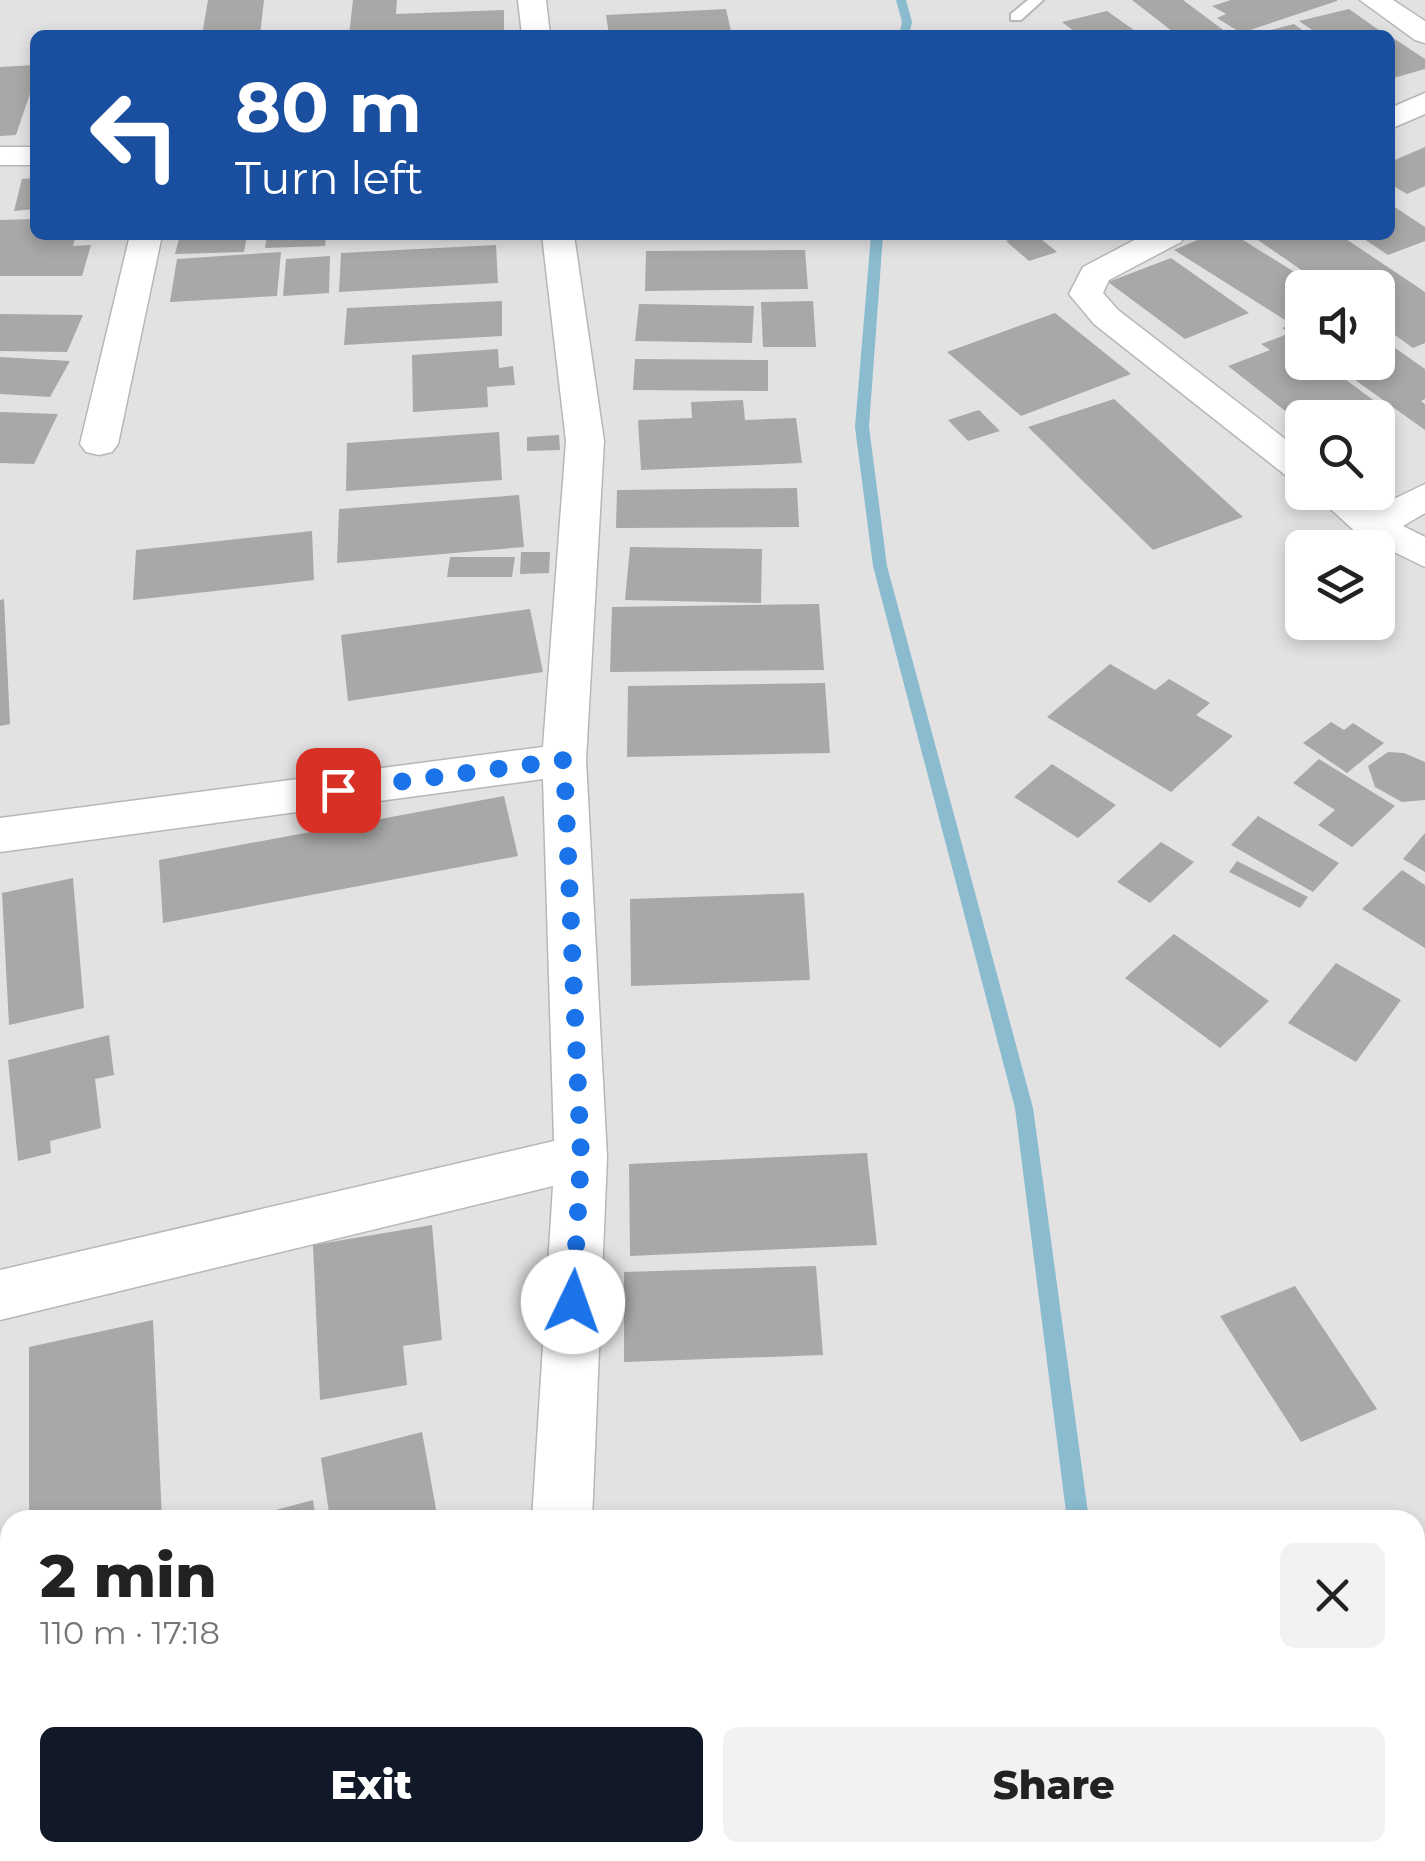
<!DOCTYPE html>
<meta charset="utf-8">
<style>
:root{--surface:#fff;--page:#f2f2f2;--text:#222;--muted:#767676;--accent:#111827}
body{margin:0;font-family:Montserrat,sans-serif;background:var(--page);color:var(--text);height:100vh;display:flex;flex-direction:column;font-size:38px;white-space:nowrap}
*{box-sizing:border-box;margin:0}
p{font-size:32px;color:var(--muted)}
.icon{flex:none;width:55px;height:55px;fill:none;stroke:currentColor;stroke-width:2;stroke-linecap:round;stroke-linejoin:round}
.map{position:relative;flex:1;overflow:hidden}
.side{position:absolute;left:0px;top:1510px;width:1425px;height:352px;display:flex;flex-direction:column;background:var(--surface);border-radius:30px 30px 0 0;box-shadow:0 5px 15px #0003}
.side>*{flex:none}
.banner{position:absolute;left:30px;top:30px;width:1365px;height:210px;border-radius:15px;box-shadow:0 5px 15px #0003;background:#1a4fa0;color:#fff;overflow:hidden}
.tools{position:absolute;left:1285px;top:270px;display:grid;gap:20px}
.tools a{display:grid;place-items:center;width:110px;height:110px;border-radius:15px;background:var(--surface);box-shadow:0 5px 15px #0003;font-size:50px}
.pin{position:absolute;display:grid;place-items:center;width:85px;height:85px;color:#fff;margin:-42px;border-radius:20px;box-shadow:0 5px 15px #0006}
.me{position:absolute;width:110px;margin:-55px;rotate:3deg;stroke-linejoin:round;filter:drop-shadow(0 0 8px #0008)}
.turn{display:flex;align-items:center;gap:35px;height:210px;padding:0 40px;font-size:45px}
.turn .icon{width:130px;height:130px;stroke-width:2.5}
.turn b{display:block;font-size:70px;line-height:85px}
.round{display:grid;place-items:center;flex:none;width:105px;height:105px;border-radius:15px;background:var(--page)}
.summary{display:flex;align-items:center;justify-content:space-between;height:170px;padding:0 40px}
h1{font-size:60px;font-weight:800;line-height:75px}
.cta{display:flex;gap:20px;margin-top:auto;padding:20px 40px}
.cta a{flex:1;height:115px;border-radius:15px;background:var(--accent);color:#fff;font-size:40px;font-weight:800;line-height:115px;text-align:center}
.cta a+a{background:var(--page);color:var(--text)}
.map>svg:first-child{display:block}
</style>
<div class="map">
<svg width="1425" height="1861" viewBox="0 0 1425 1861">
<rect width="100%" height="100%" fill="#e2e2e3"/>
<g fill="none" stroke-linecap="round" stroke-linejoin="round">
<!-- stream -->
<path fill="#8abbcf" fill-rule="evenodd" d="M896 0H906L912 22 909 35H899L902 22Z
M871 235H883L869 427 887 566 1033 1108 1089 1520H1067L1015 1108 873 566 855 427Z
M1111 1852H1135L1136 1861H1112Z"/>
</g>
<!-- building -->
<path fill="#a8a8a7" d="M208 0H264L260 35H202Z
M353 0H397L396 14 504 10V35H349Z
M1132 0H1183L1230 35H1177Z
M1231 0H1337V1L1241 33 1217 18 1226 14 1212 6Z
M726 9 732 35H609L606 15Z
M1349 9 1383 33 1319 35 1299 21Z
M1107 11 1141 35H1079L1062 22Z
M1294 24 1309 35H1256V34Z
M1390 36 1425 59V69L1390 79Z
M35 65V79L16 135 0 136V67Z
M1425 147V186L1407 194 1390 184V162Z
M35 178V209L14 211 22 179Z
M1390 204 1425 227V241L1388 255 1358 235H1390Z
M35 219V235H76L73 246 91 245 82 276H0V220Z
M180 235H247L244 252 175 254Z
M267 235H326L325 246 265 248Z
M1026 235H1036L1057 252 1029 261 1006 241Z
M1209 235H1235L1320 288H1302V312L1285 320 1174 250Z
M1251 235H1340L1425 292V343L1413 348 1378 323V288H1327Z
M496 245 498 283 339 292 341 253Z
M805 250 808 289 645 291 646 251Z
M281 252 277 296 170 302 177 259Z
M330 256 329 293 283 296 286 259Z
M1171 258 1249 313 1185 339 1108 282Z
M502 301V336L344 345 347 308Z
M813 301 816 347H763L761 302Z
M639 304 754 306 752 343 635 341Z
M1055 313 1131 374 1021 416 947 352Z
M0 314 83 315 67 352 0 351Z
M1302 320V343L1282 328Z
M1285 335 1302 348V362H1322L1392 414 1378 420 1302 418V424L1228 366 1270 350 1261 344Z
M1378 336 1425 369V399L1421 401 1425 404V430L1330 362H1378Z
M498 349 499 368 513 366 515 385 487 387 488 407 413 412 412 355Z
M0 357 70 361 50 397 0 394Z
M635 359 768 360V391L633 390Z
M1114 399 1243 517 1153 550 1028 427Z
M743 400 745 420 796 418 802 463 641 470 638 420 692 418 691 402Z
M979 410 1000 431 968 441 948 420Z
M0 412 58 414 34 464 0 463Z
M499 432 502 480 346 491 347 443Z
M559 435 560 450 527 451V437Z
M797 488 799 527 616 528 617 490Z
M519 495 524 547 337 563 339 509Z
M312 531 314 580 133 600 136 550Z
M630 547 762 549 761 603 625 600Z
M521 552H550L549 573 520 574Z
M450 557H515L512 577H447Z
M4 599 10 724 0 726V600Z
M819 604 824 670 610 672 612 607Z
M530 609 543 672 348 701 341 635Z
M1110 664 1155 690 1169 679 1210 703 1196 715 1233 736 1171 792 1047 717Z
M825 683 830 753 627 757 628 686Z
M1331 722 1344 730 1353 723 1384 743 1347 773 1303 743Z
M1388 752 1404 753 1425 762V800L1402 802 1375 787 1368 766Z
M1319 759 1395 806 1352 847 1318 825 1335 810 1293 783Z
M1052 764 1116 805 1078 838 1014 797Z
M504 796 518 856 163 923 159 860Z
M1258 816 1339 863 1313 892 1231 845Z
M1425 833V872L1403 859Z
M1161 842 1194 862 1150 903 1117 882Z
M1237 861 1308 897 1300 908 1229 872Z
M1402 870 1425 885V948L1362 909Z
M73 878 84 1008 9 1025 2 893Z
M804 893 810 980 631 986 630 899Z
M1174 934 1269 1001 1220 1048 1125 978Z
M1336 963 1401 1000 1356 1062 1288 1023Z
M109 1035 114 1075 95 1079 101 1128 50 1141 51 1153 18 1161 8 1060Z
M867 1153 877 1245 630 1256 629 1164Z
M432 1225 442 1340 403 1346 407 1385 320 1400 313 1245Z
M816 1266 823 1355 624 1362V1272Z
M1295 1286 1377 1409 1301 1442 1220 1316Z
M153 1320 162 1520H29V1347Z
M422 1432 438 1520H330L321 1458Z
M313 1500 316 1520H258L257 1515Z
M1415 1662 1425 1663V1792L1415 1791Z
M576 1852H645L646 1861H576Z
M675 1852H833V1861H675Z
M844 1852H901L902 1861H844Z"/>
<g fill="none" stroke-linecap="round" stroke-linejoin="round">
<!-- service casing -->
<g stroke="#b7b7b8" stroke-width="4">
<path id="service" d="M1028 0H1043L1021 20H1011V14Z"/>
</g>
<!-- minor casing -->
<g stroke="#b7b7b8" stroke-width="3">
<path id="minor" d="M518 0H546L550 35H522Z
M1360 0H1393L1425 21V43L1415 40Z
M1425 93V114L1390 129V108Z
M0 147H35V165H0Z
M130 235H162L118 444 112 452 99 455 86 452 80 444Z
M542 235H574L604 441 586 760 607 1157 592 1520H532L553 1186 0 1320V1270L554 1141 543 779 0 852V818L543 747 566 441Z
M1144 235H1185L1181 242 1109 280 1103 293 1118 310 1302 452V482L1289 478 1094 324 1069 294 1083 267Z
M1425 484V513L1403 526 1425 537V567L1359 535 1312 492H1356L1375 508Z
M511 1852H577L578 1861H510Z"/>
</g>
<!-- service -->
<use href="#service" fill="#fff" fill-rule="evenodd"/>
<!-- minor -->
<use href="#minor" fill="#fff" fill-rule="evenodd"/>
</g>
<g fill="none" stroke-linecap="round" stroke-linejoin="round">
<!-- route -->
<path stroke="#1a73e8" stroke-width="18" stroke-dasharray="0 32.4" d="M338 790 564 760 581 1157 573 1302"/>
</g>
</svg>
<div class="tools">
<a><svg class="icon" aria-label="sound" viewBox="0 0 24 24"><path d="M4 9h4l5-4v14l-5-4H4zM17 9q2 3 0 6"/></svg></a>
<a><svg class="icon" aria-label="search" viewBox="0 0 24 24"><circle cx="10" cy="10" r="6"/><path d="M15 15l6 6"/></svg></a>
<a><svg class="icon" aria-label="layers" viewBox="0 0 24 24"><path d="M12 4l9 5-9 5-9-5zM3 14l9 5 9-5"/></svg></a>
</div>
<div class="pin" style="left:338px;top:790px;background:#d93025"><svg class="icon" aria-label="arrive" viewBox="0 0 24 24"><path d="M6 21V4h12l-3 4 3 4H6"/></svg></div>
<svg class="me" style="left:573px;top:1302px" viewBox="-20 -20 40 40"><circle r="19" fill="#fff"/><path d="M0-13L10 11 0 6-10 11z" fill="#1a73e8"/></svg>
<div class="banner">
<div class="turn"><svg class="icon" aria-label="left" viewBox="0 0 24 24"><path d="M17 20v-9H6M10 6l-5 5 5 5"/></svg><div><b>80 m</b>Turn left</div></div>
</div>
<section class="side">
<div class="summary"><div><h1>2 min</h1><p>110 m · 17:18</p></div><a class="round"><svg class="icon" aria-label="close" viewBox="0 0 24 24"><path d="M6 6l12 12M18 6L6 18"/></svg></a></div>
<div class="cta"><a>Exit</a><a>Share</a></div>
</section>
</div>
